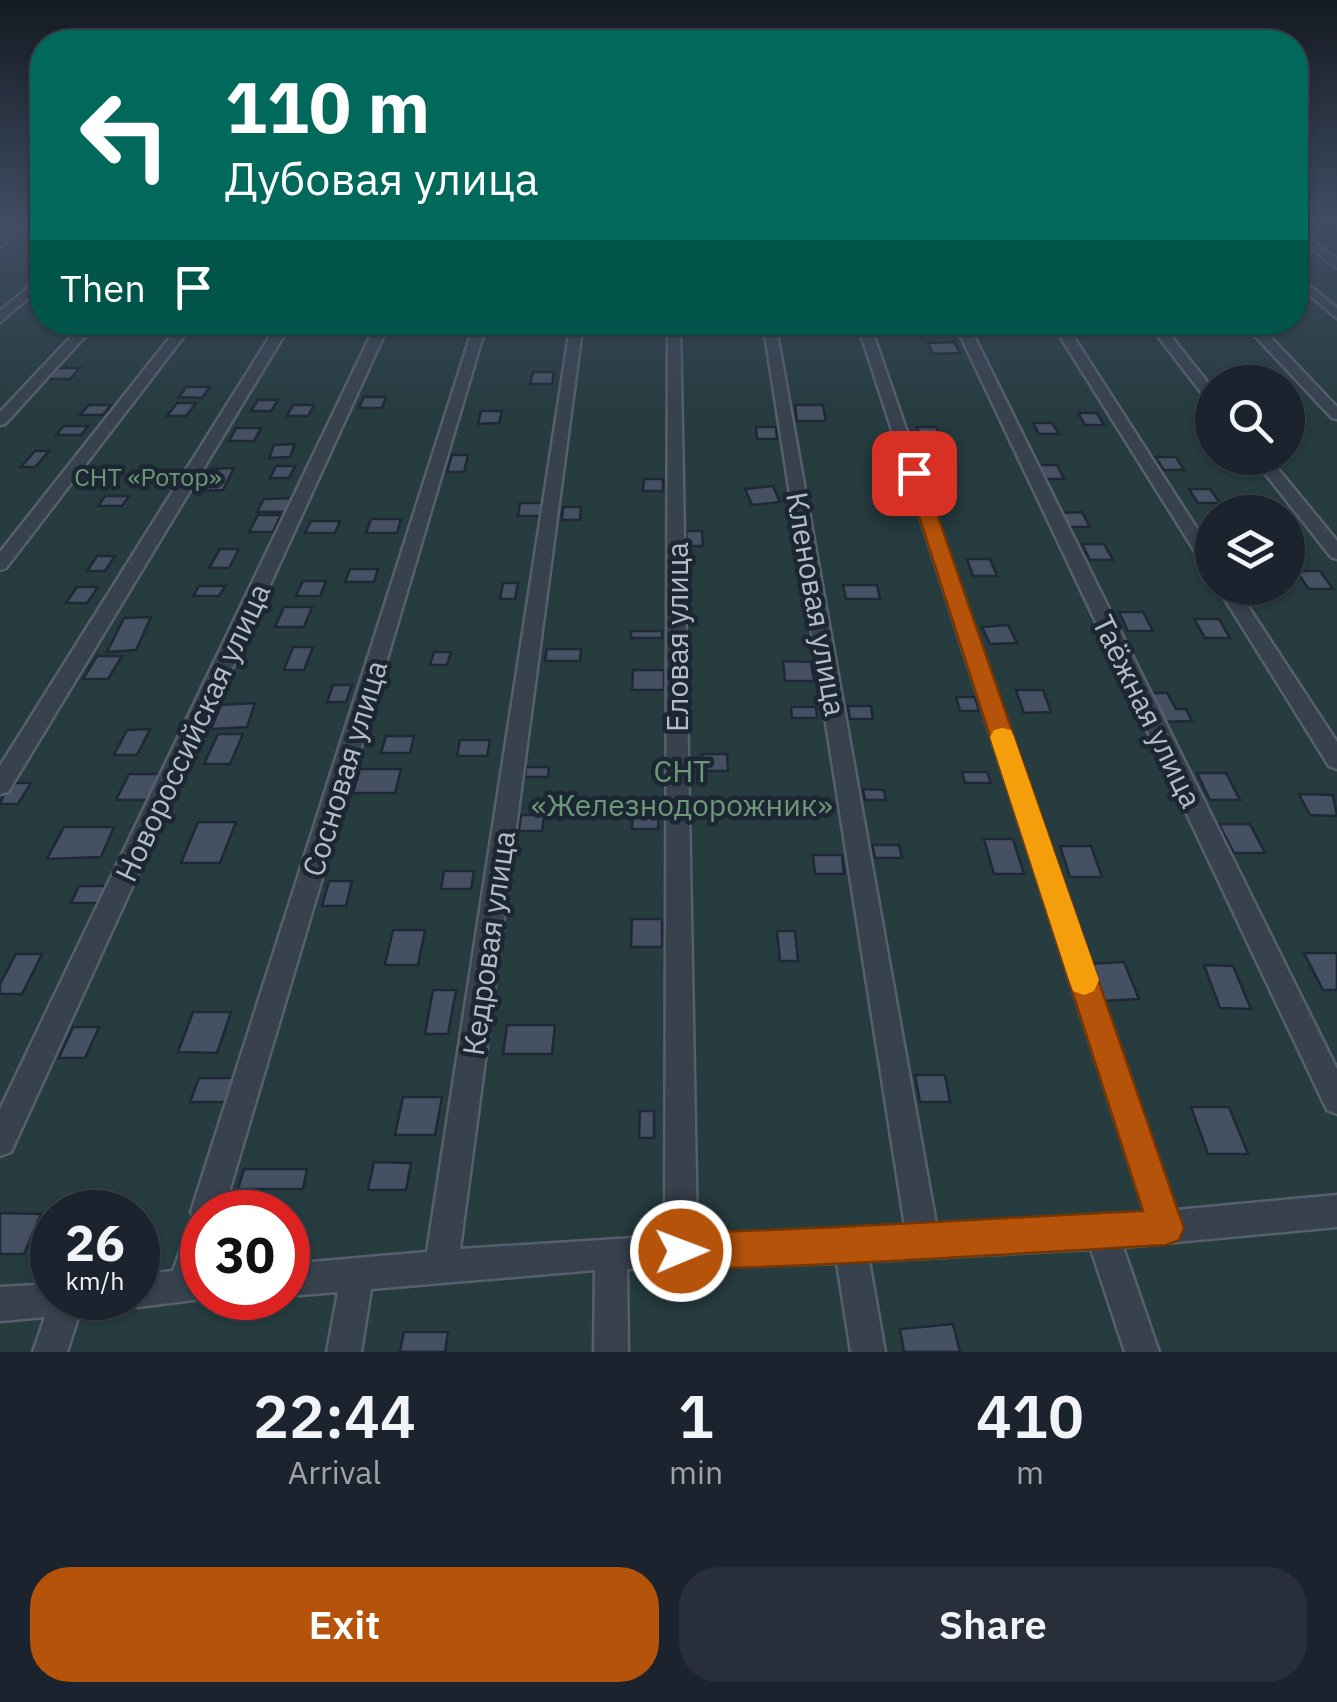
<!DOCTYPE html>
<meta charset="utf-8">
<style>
:root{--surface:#1b232e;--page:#282f3a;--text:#f1f3f6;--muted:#a0a4aa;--line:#39404a;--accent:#b45309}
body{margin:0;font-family:"IBM Plex Sans",sans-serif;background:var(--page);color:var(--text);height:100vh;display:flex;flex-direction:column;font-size:38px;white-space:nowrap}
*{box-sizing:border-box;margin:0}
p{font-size:32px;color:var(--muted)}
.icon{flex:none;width:55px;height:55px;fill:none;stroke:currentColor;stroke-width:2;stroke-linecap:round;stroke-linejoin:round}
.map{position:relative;height:1352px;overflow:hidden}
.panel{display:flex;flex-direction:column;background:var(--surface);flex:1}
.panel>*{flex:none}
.guide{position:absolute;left:30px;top:30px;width:1278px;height:305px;border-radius:40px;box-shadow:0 2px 8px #0004,0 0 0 2px var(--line);background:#00695c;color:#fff;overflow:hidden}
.controls{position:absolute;left:1195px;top:365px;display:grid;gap:20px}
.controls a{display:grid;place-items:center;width:110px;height:110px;border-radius:50%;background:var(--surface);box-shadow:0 2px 8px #0004,0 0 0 2px var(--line);font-size:50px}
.speed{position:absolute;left:30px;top:1190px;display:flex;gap:20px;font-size:50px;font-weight:700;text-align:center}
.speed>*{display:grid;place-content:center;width:130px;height:130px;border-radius:50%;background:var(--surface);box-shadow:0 2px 8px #0004,0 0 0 2px var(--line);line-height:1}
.speed small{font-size:25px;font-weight:400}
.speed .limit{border:15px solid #d22;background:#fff;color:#111}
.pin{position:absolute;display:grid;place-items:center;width:85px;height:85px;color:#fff;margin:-42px;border-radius:20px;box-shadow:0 5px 15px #0006}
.me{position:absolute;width:110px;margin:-55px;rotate:89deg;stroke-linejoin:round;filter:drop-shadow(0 0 8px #0008)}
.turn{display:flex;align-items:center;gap:35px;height:210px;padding:0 30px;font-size:45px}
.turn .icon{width:130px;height:130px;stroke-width:2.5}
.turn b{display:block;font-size:70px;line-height:85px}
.then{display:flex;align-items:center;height:95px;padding:0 30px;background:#0003;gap:20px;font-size:38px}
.eta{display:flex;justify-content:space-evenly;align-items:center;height:170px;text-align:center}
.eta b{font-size:60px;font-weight:600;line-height:70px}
.cta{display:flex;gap:20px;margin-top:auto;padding:20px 30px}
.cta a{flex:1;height:115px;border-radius:40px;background:var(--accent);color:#fff;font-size:40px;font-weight:600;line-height:115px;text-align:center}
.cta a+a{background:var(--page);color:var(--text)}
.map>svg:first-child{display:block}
</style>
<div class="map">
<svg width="1337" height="1352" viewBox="0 0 1337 1352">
<rect width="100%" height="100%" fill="#242f3e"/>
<!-- green -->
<path fill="#263c3f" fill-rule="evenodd" d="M0 224H42V322H1295V224H1337V1352H0ZM1212 382H1288V458H1212ZM1212 512H1288V588H1212ZM52 1212H138V1298H52ZM202 1212H288V1298H202Z"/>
<!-- building -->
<path fill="#455162" stroke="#1f2835" stroke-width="2.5" d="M954 342 960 353 933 354 928 343Z
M58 368H80L70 379H48Z
M533 372H554L552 384H530Z
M186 387H210L202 398 179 397Z
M364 397H386L382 408H359Z
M258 400H278L271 411H251Z
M177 403H196L186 416H167Z
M89 405H111L103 415H80Z
M293 405H314L308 416H287Z
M795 405H823L826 421H797Z
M481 411H502L499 423 478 424Z
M1078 413H1097L1104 425H1085Z
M1033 423H1052L1059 434H1039Z
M64 426H88L81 435H56Z
M756 427H776L777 439H757Z
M917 427H936L940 438H921Z
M236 428H261L254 441H229Z
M295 444 290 457 269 458 274 445Z
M916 450H936L941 463H920Z
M35 451H49L35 467H21Z
M452 455H468L464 472H447Z
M1155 457H1176L1184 470H1164Z
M1036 465H1057L1064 479H1043Z
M276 466H295L289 478H270Z
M234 468 223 490 199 491 210 469Z
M644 479H663V491H643Z
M773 486 780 502 752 505 745 489Z
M1189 489H1210L1220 503H1198Z
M105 496H129L122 506H98Z
M890 496H909L913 512H895Z
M292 498 286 512H257L264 499Z
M520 503H545L543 516H518Z
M563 507H581L580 520H562Z
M1082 512 1090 527H1068L1061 513Z
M258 515H281L273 532H249Z
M371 519H401L397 533H366Z
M311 521H340L335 533H305Z
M686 531H702L703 546H687Z
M1082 544H1104L1113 560H1090Z
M220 549H239L229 568H209Z
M97 556H115L105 571H87Z
M967 559H990L997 576H973Z
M350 569H378L374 582H345Z
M1296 571H1320L1333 589H1309Z
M303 581H326L320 596H296Z
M503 583H518L515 599H500Z
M843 585H877L880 599H846Z
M199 586H225L219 596H193Z
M77 587H98L87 603H66Z
M284 607H312L304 627H275Z
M1119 612H1143L1153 631H1128Z
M151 617 136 650 107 652 124 618Z
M1194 619H1219L1230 638H1205Z
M1008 625 1017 643 990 644 982 627Z
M631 631H662V638H631Z
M293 647H313L304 670H284Z
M547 649H581L580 661H545Z
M434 652H451L447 665H430Z
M97 656H122L108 679H83Z
M783 661 811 662 814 681H785Z
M633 670H664V690H632Z
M333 685H352L346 702H327Z
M1016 690H1043L1051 712 1024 713Z
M1146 693H1167L1176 709H1186L1192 721 1161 722Z
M956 697H975L979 711H960Z
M255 703 247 727 211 729 221 705Z
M848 706H871L873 719H850Z
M791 707H816L817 718H792Z
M150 729 137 755H114L127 730Z
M218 734H243L230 764H204Z
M386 736H414L410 753H381Z
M460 740H490L487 756H457Z
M702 754H727L728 771H702Z
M526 767H549L548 777H525Z
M360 769H401L395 793H353Z
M962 772H987L991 783H965Z
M1197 773H1226L1240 800H1210Z
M129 774H161L148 800H116Z
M8 783H31L18 804H0Z
M863 789 884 790 886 800H865Z
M1299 794 1333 795 1337 816 1310 815Z
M633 807H659L658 829H632Z
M521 815H544L542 831H519Z
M198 822H236L220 863H181Z
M1219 824H1250L1265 853H1234Z
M64 827H114L101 857 47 859Z
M984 839H1013L1024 874H994Z
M872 845H899L902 858H875Z
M1060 846H1091L1102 877H1070Z
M813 855H842L844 874H815Z
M444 871H474L471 889H441Z
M329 881H352L346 906H322Z
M79 886H106L98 903H71Z
M632 919H662V947H631Z
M393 930H425L418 965H385Z
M777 931H795L798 961H780Z
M1304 953H1337V990H1323Z
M16 954H42L22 994H0V984Z
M1124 962 1139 999 1101 1001 1087 964Z
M1204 965 1233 966 1251 1009 1220 1008Z
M433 990H456L448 1034H425Z
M193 1012H231L217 1053 178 1052Z
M507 1025H555L552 1054H503Z
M73 1027H99L85 1058H59Z
M915 1075H945L950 1102H920Z
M199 1078H240L232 1102H190Z
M403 1097H442L435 1135H395Z
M1191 1107H1229L1248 1154H1208Z
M640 1111H654V1138H639Z
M374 1162 411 1163 406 1190H368Z
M244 1169H307L303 1189H238Z
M0 1213 41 1214 24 1254H0Z
M953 1324 960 1352H904L900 1329Z
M404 1332H448L445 1352H400Z"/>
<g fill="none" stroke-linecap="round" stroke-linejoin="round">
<!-- street casing -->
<g stroke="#565f6c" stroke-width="5">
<path id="street" d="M18 224H30L0 247V239Z
M1295 228 1337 259V268L1295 236Z
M1295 274 1337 308V318L1295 283Z
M42 276V286L0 322V311Z
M85 322H98L5 424 0 425V412Z
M182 322H195L6 568 0 570V552Z
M279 322H292L8 792 0 794V766Z
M377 322H390L11 1152 0 1156V1109Z
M475 322H487L223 1212H202V1298H209L138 1307 126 1303 124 1298H138V1275L173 1271 193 1216 191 1212Z
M571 322H583L460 1249 665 1236 668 322H680L697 1235 851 1231 905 1226 763 322H775L936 1224 1145 1213 857 322H869L1176 1210 1337 1195V1227L1123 1247 1159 1352H1125L1091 1249 869 1261 885 1352H851L837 1263 627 1269 628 1352H594L595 1270 371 1289 361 1352H327L338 1292 288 1296V1264L427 1252Z
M954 322H967L1337 1069V1114L1327 1110Z
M1051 322H1064L1212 552V571L1206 569Z
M1147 322H1160L1212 388V401L1207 400Z
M1242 322H1256L1337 407V419L1332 418Z
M1253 458H1269L1337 541V559L1331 557Z
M1218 588H1236L1337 742V769L1329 766Z
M52 1284V1298H103L98 1310 79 1315 67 1352H33L45 1317 0 1321V1287Z"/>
</g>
<!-- street -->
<use href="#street" fill="#38414e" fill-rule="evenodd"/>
</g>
<!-- sky -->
<linearGradient id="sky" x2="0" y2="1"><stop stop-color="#141a22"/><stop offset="0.54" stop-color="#3f4d63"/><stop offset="1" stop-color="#3f4d63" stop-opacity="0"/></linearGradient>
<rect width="1337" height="414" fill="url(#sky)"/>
<!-- route -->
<path fill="#b45309" stroke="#753606" stroke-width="2.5" d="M914 468 923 473 1184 1228 1179 1240 1166 1245C1004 1254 843 1266 681 1269L668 1264 663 1251 668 1238 681 1233C835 1229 989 1218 1143 1211L905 473Z"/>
<!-- slow -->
<path fill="#f59e0b" d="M1002 728 1011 730 1014 737 1099 980 1094 991 1084 995 1073 991 1069 980 990 737 994 730Z"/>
<g text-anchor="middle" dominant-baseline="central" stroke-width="9" stroke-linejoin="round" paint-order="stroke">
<!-- far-park labels -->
<g font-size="25" fill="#6b9a76" stroke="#1d2633">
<text x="148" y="476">СНТ «Ротор»</text>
</g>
<!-- street labels -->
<g font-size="30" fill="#b4bcc9" stroke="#1d2633">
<text transform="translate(817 604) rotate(80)">Кленовая улица</text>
<text transform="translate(676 637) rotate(-90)">Еловая улица</text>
<text transform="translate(1148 711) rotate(64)">Таёжная улица</text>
<text transform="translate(192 732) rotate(-65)">Новороссийская улица</text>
<text transform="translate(344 768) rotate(-73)">Сосновая улица</text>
<text transform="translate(488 943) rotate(-82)">Кедровая улица</text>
</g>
<!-- park labels -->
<g font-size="30" fill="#6b9a76" stroke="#1d2633">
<text x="682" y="770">СНТ<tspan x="682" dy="34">«Железнодорожник»</tspan></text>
</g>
</g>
</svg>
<div class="controls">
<a><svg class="icon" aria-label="search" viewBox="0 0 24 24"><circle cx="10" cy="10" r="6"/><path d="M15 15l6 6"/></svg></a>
<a><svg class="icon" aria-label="layers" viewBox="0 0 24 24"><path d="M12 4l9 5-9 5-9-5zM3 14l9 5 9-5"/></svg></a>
</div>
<div class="speed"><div>26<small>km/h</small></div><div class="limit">30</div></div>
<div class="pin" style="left:914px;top:473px;background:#d93025"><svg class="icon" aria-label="arrive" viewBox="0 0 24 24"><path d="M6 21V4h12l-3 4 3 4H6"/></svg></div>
<svg class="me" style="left:681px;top:1251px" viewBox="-20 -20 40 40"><circle r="17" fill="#b45309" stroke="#fff" stroke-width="3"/><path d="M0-11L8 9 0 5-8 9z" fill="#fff"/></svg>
<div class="guide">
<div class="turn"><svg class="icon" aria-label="left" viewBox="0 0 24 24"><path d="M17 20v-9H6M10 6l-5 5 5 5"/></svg><div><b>110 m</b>Дубовая улица</div></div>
<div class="then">Then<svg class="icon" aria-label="arrive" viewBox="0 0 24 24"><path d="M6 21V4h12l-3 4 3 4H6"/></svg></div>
</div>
</div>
<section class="panel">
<div class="eta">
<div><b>22:44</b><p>Arrival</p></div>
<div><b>1</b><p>min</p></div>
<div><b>410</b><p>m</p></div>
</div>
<div class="cta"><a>Exit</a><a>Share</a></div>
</section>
